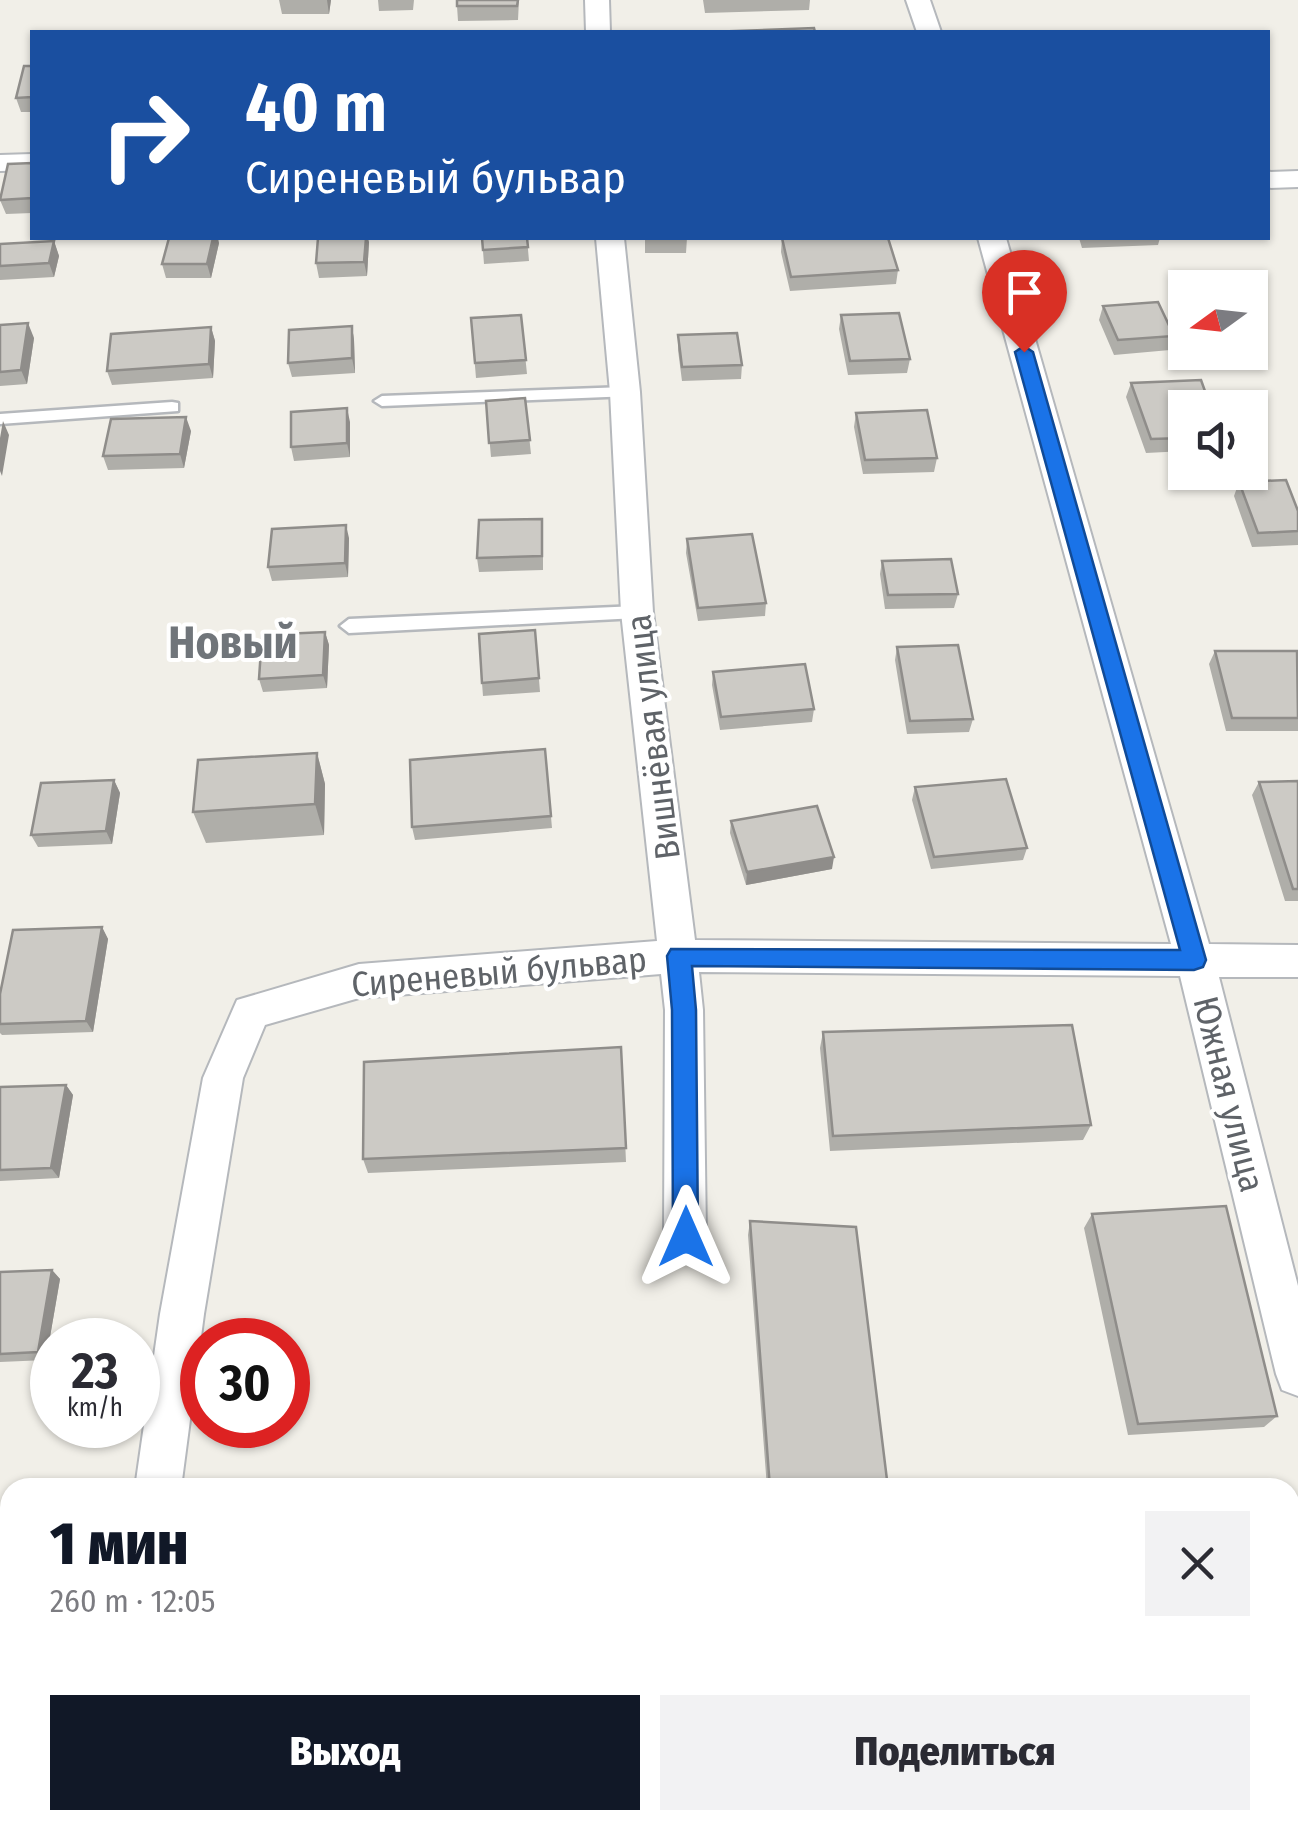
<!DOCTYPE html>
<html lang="ru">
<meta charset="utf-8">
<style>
:root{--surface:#fff;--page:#f2f2f3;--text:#2b2b33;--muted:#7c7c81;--accent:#111827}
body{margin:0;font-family:"Fira Sans Condensed",sans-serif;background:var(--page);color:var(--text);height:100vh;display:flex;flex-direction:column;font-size:38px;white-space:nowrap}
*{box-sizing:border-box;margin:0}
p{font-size:32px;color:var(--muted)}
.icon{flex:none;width:55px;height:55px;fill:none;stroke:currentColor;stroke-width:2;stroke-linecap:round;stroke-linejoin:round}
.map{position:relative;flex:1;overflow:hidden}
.side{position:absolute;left:0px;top:1478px;width:1300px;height:352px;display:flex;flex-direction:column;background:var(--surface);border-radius:30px 30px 0 0;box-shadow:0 2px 8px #0004}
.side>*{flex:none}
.guide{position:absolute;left:30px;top:30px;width:1240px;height:210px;border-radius:0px;box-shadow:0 2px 8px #0004;background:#1a4fa0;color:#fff;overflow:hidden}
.needle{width:65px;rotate:255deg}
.controls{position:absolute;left:1168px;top:270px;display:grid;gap:20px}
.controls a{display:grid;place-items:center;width:100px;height:100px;border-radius:0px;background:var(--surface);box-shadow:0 2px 8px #0004;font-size:50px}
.speed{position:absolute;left:30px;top:1318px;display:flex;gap:20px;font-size:50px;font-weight:700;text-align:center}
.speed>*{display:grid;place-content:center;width:130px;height:130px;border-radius:50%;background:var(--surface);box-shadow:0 2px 8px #0004;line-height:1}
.speed small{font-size:25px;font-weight:400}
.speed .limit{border:15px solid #d22;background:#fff;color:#111}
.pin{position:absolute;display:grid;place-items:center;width:85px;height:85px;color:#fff;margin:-102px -42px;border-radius:50% 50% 50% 0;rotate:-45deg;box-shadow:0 0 10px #0007}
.pin .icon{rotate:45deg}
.me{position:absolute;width:110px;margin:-55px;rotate:0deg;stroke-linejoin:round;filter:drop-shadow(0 0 8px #0008)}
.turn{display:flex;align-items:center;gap:35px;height:210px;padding:0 50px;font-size:45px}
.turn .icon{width:130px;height:130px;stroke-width:2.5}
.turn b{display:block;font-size:70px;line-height:85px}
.round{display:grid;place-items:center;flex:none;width:105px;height:105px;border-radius:0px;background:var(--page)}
.head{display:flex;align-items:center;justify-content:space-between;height:170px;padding:0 50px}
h1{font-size:60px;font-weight:800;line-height:75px;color:var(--accent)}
.primary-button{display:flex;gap:20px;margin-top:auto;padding:20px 50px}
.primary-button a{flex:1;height:115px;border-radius:0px;background:var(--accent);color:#fff;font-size:40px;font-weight:800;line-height:115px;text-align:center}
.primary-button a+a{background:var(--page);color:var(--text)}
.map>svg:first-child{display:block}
</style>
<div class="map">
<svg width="1298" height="1829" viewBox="0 0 1298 1829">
<rect width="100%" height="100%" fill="#f1efe8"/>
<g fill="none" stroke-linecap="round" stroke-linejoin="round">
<!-- lane casing -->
<g stroke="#b5b8bc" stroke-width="5">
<path id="lane" d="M625 387 631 388V396L382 406 374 401 382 396Z
M172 402 178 403V411L0 424V414Z
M637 606 646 612 637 618 349 633 340 626 349 619Z"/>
</g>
<!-- street casing -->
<g stroke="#b5b8bc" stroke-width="4">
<path id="street" d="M585 0H609L610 32H586Z
M906 0H930L941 32H917Z
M32 154V170L0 171V155Z
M1298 171V187L1268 188V172Z
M596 238H624L640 392 653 612 695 940 1171 944 978 238H1006L1209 944 1298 945V977H1219L1298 1286V1396L1282 1390 1276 1374 1180 976 699 972 703 1010 706 1237 700 1251 685 1257 670 1251 664 1237 665 1010 661 974 359 998 265 1025 243 1078 204 1314 181 1488H135L160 1314 203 1078 237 1000 359 964 657 941 621 612 610 392Z
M92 1820H144L143 1829H91Z"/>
</g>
<!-- lane -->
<use href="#lane" fill="#fff" fill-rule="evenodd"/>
<!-- street -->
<use href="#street" fill="#fff" fill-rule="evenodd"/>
</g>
<!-- wall -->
<path fill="#afaea9" d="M279 0H331L329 14H282Z
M378 0H414L413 10 379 11Z
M519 0 518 20 458 21 457 6Z
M703 0H810L809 10 705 13Z
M32 66V112H21L16 98Z
M32 163V213L6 214 0 200Z
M482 238H527L529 261 484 264Z
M645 238H687L686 253H645Z
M782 238 898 270 896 284 790 291 781 252Z
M1079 238H1160L1158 245 1082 248Z
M54 241 59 256 54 277 0 280V244Z
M369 242 367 276 319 278 316 263Z
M219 243 211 278H166L162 264Z
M1103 306 1174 336 1170 350 1114 355 1099 320Z
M521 315 527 374 476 378 471 318Z
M841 315 910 359 907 373 848 375 839 329Z
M0 325 34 338 27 384 0 386Z
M352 326 354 340 355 373 292 377 288 363Z
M211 327 215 341 213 378 112 385 107 371Z
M678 335 742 365 741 379 682 381 678 350Z
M1131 383 1185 408V451L1146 453 1126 397Z
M525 398 531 454 491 457 486 401Z
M856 413 937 458 934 472 863 474 854 427Z
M350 422V457L294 461 291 447Z
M191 431 184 468 108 470 103 456Z
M1239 482 1298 511V545L1252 547 1234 496Z
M543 533V570L479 572 477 558Z
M349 538 348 577 272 581 268 567Z
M687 539 766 603 765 616 698 621 686 553Z
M882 561 958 594 954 608 885 609 880 574Z
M535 630 540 692 483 696 482 683Z
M325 632 329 645 327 688 263 692 259 679Z
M897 647 973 719 969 732 907 734 895 660Z
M1215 651 1298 655V731H1226L1209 664Z
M713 672 814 709 812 722 720 730 712 685Z
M545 749 552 828 415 840 412 827Z
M317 753 325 784 324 835 206 843 193 812Z
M114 780 120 793 112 844 38 847 31 835Z
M1298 781V901H1285L1252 795 1259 782Z
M915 787 1027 848 1023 860 931 869 912 800Z
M731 821 832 869 746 885 730 833Z
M102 927 108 939 93 1032 2 1035 0 1033V994Z
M823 1032 1091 1125 1083 1140 830 1151 820 1048Z
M621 1047 626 1162 368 1173 363 1159Z
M66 1085 73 1095 59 1178 0 1181V1087Z
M1092 1214 1277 1416 1264 1427 1128 1435 1084 1228Z
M750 1221 888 1488H767L748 1235Z
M52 1270 60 1279 46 1360 0 1362V1272Z"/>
<!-- shaded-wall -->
<path fill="#8f8d8a" d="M327 0H331L329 14Z
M213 238H218L219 243 211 278 207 264Z
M366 238H368L369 242 367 276 364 262Z
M54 241 59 256 54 277 49 263Z
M28 323 34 338 27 384 21 370Z
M352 326 354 340 355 373 352 358Z
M211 327 215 341 213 378 209 364Z
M347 408 350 422V457L347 443Z
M186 417 191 431 184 468 180 454Z
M3 421 9 435 2 476 0 471V438Z
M346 525 349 538 348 577 345 563Z
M325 632 329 645 327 688 323 675Z
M317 753 325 784 324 835 315 804Z
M114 780 120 793 112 844 106 831Z
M834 857 832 869 746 885 747 872Z
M102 927 108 939 93 1032 86 1021Z
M66 1085 73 1095 59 1178 51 1168Z
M52 1270 60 1279 46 1360 38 1352Z"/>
<!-- building -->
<path fill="#cccac5" stroke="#8f8d8a" stroke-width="2.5" d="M457 0H518L517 6H457Z
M814 28 815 32H708Z
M24 66H32V97L16 98Z
M32 163V198L0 200 8 164Z
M169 238H213L207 264H162Z
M318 238H366L364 262 316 263Z
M482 238H527L528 247 483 250Z
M782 238H888L898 270 791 277Z
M54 241 49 263 0 266V244Z
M1158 302 1174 336 1118 340 1103 306Z
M899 313 910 359 850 361 841 315Z
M521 315 526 360 475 363 471 318Z
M28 323 21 370 0 372V325Z
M352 326V358L288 363 289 330Z
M211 327 209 364 107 371 111 334Z
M737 333 742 365 682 367 678 335Z
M1201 380 1211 408H1185V438L1151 439 1131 383Z
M525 398 530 440 489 443 486 401Z
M347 408V443L291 447V412Z
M927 410 937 458 865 460 856 413Z
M186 417 180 454 103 456 111 419Z
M1286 480 1298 511V531L1258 533 1239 482Z
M542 519V556L477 558 479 520Z
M346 525 345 563 268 567 272 529Z
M752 534 766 603 698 608 687 539Z
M951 559 958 594 888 595 882 561Z
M535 630 539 678 482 683 479 634Z
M325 632 323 675 259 679 262 635Z
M958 645 973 719 910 721 897 647Z
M1215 651H1297L1298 718H1232Z
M805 664 814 709 721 717 713 672Z
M545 749 551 816 412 827 410 760Z
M317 753 315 804 193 812 198 760Z
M1006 779 1027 848 934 857 915 787Z
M114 780 106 831 31 835 41 783Z
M1298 781V889H1293L1259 782Z
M817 806 834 857 747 872 731 821Z
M102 927 86 1021 0 1024V994L13 930Z
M1072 1025 1091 1125 833 1136 823 1032Z
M621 1047 626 1148 363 1159 364 1062Z
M66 1085 51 1168 0 1170V1087Z
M1226 1206 1277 1416 1138 1424 1092 1214Z
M750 1221 856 1227 888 1488H770Z
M52 1270 38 1352 0 1354V1272Z"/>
<!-- route -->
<path fill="#1a73e8" stroke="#114b97" stroke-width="2.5" d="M1024 346 1033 352 1206 960 1203 967 1194 970 692 966 696 1010 698 1237 695 1246 686 1249 676 1246 673 1237 672 1010 667 956 671 949 1180 950 1015 352Z"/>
<g text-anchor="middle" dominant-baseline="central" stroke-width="8" stroke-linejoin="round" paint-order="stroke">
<!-- street labels -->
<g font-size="35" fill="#5f6368" stroke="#fff">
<text transform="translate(653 737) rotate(-97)">Вишнёвая улица</text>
<text transform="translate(499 972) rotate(-5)">Сиреневый бульвар</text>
<text transform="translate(1229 1094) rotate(76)">Южная улица</text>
</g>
<!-- district labels -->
<g font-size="45" font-weight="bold" fill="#70757a" stroke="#fff">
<text x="233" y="643">Новый</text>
</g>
</g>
</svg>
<div class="controls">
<a><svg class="needle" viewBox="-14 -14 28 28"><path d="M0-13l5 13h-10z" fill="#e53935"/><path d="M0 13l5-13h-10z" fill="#7c7c81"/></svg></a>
<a><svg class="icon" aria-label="sound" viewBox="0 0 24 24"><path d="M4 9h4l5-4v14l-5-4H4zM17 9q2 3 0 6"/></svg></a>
</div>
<div class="speed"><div>23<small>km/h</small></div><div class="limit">30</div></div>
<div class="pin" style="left:1024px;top:352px;background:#d93025"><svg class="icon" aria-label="arrive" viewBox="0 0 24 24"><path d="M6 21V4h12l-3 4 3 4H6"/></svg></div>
<svg class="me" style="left:686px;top:1237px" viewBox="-20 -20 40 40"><path d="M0-17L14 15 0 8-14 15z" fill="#1a73e8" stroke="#fff" stroke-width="4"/></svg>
<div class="guide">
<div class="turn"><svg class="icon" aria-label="right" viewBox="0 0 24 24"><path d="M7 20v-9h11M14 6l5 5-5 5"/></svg><div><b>40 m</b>Сиреневый бульвар</div></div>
</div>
<section class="side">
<div class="head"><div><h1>1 мин</h1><p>260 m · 12:05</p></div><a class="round"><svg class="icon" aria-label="close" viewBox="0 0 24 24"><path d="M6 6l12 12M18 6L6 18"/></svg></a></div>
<div class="primary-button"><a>Выход</a><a>Поделиться</a></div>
</section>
</div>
